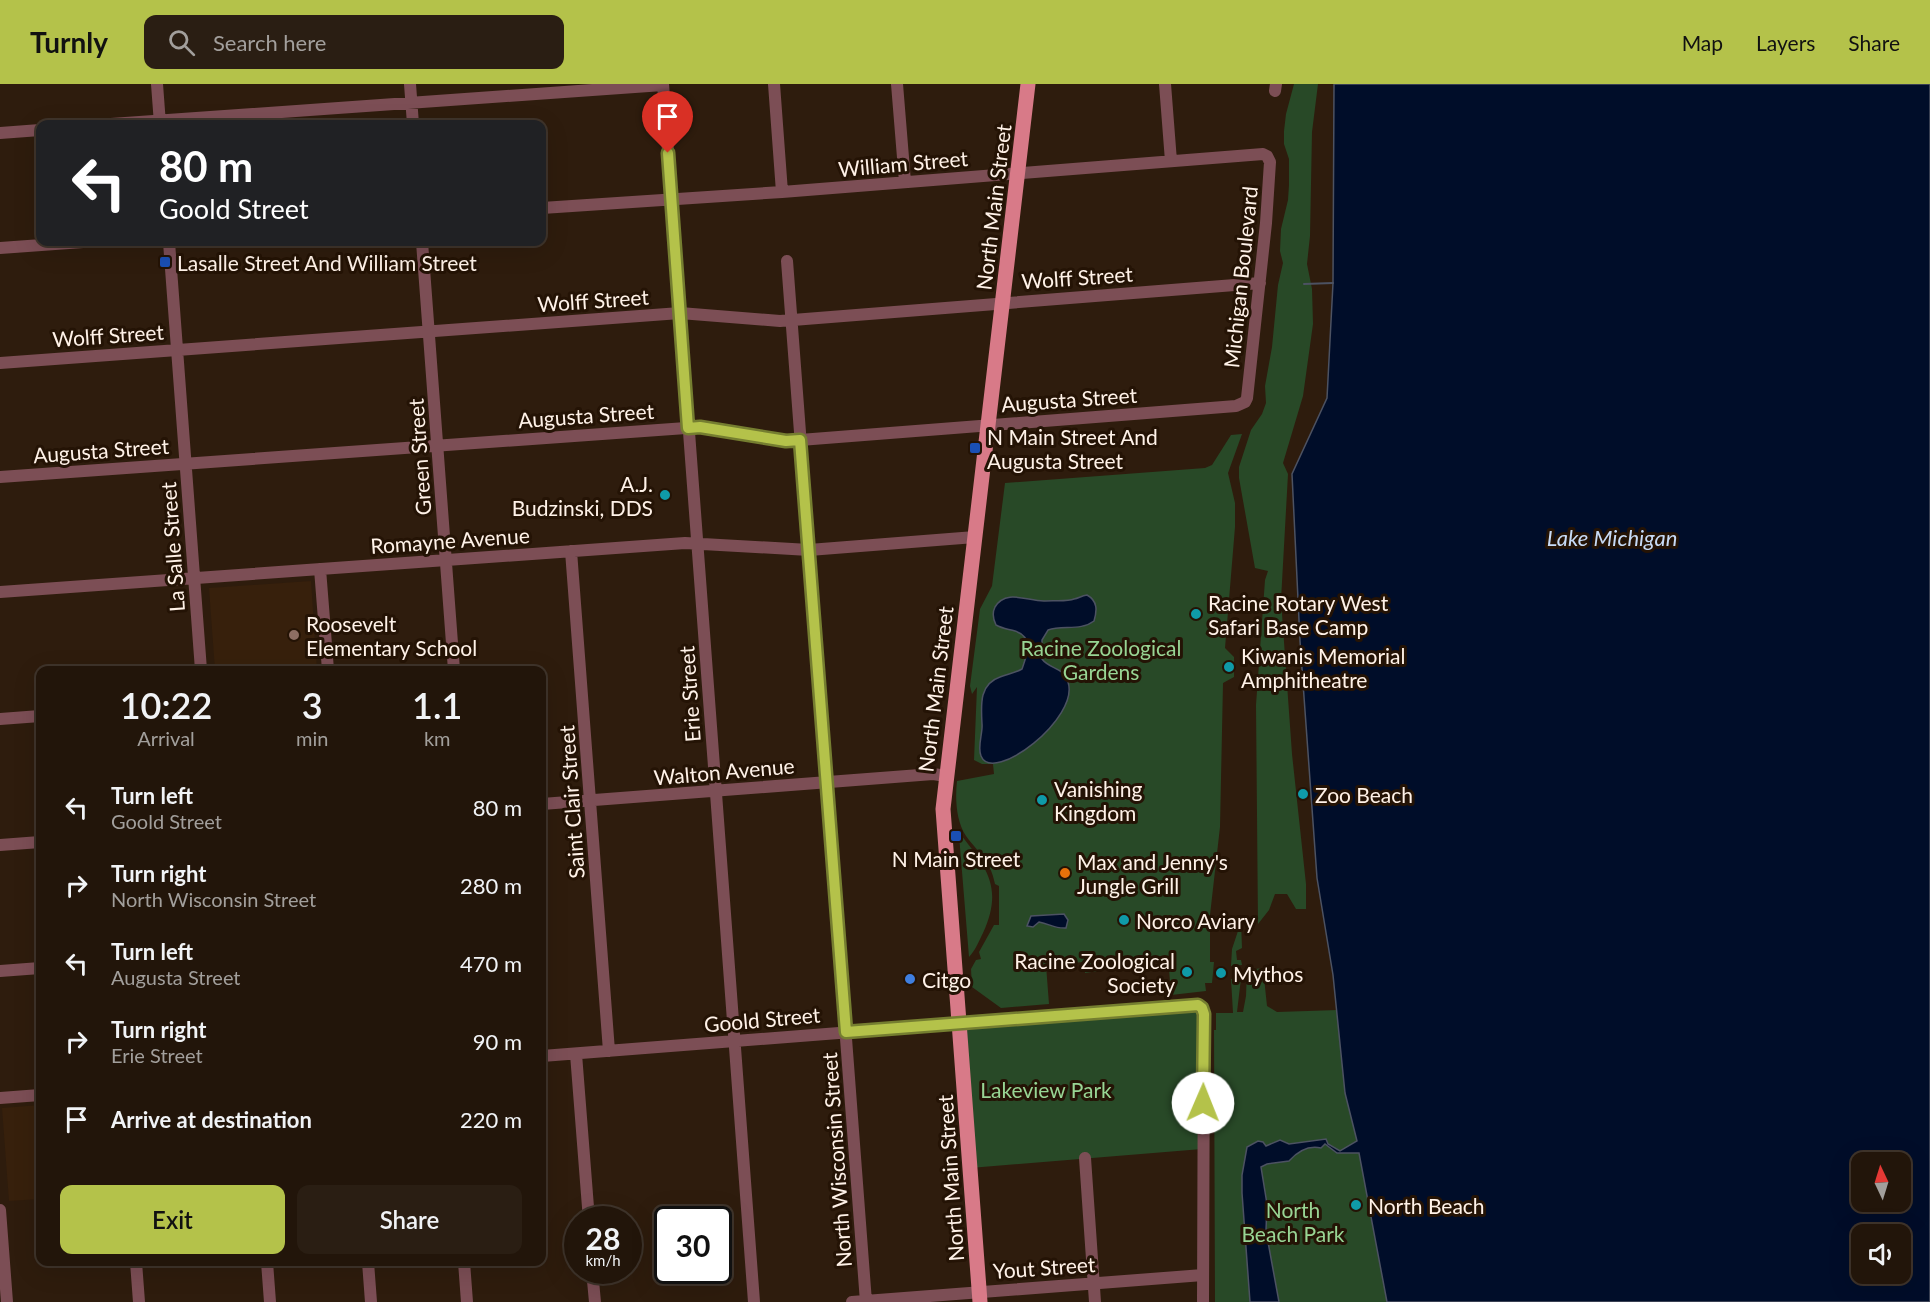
<!DOCTYPE html>
<style>
:root{--surface:#22150a;--page:#2a1e13;--text:#f1f3f6;--muted:#a29f9c;--line:#3f342b;--accent:#b4c24a}
body{margin:0;font-family:Lato,sans-serif;background:var(--page);color:var(--text);height:100vh;display:flex;flex-direction:column;font-size:22px;white-space:nowrap}
*{box-sizing:border-box;margin:0}
p{font-size:20px;color:var(--muted)}
.icon{flex:none;width:33px;height:33px;fill:none;stroke:currentColor;stroke-width:2;stroke-linecap:round;stroke-linejoin:round}
.map{position:relative;flex:1;overflow:hidden}
.drawer{position:absolute;left:36px;top:582px;width:510px;height:600px;display:flex;flex-direction:column;background:var(--surface);border-radius:12px;box-shadow:0 6px 24px #0002,0 0 0 2px var(--line)}
.drawer>*{flex:none}
.top-card{position:absolute;left:36px;top:36px;width:510px;height:126px;border-radius:12px;box-shadow:0 6px 24px #0002,0 0 0 2px var(--line);background:#202124;color:#fff;overflow:hidden}
.needle{width:39px;rotate:356deg}
.tools{position:absolute;left:1851px;top:1068px;display:grid;gap:12px}
.tools a{display:grid;place-items:center;width:60px;height:60px;border-radius:12px;background:var(--surface);box-shadow:0 6px 24px #0002,0 0 0 2px var(--line);font-size:30px}
.speed{position:absolute;left:564px;top:1122px;display:flex;gap:12px;font-size:30px;font-weight:700;text-align:center}
.speed>*{display:grid;place-content:center;width:78px;height:78px;border-radius:50%;background:var(--surface);box-shadow:0 6px 24px #0002,0 0 0 2px var(--line);line-height:1}
.speed small{font-size:15px;font-weight:400}
.speed .limit{border:3px solid #111;border-radius:9px;background:#fff;color:#111}
.pin{position:absolute;display:grid;place-items:center;width:51px;height:51px;color:#fff;margin:-62px -26px;border-radius:50% 50% 50% 0;rotate:-45deg;box-shadow:0 0 6px #0007}
.pin .icon{rotate:45deg}
.me{position:absolute;width:66px;margin:-33px;rotate:1deg;stroke-linejoin:round;filter:drop-shadow(0 0 4px #0008)}
.turn{display:flex;align-items:center;gap:21px;height:126px;padding:0 24px;font-size:27px}
.turn .icon{width:78px;height:78px;stroke-width:2.5}
.turn b{display:block;font-size:42px;line-height:51px}
.eta{display:flex;justify-content:space-evenly;align-items:center;height:102px;text-align:center}
.eta b{font-size:36px;font-weight:600;line-height:42px}
.cta{display:flex;gap:12px;margin-top:auto;padding:12px 24px}
.cta a{flex:1;height:69px;border-radius:12px;background:var(--accent);color:#111;font-size:24px;font-weight:600;line-height:69px;text-align:center}
.cta a+a{background:var(--page);color:var(--text)}
ul{padding:0;list-style:none}
li{display:flex;align-items:center;gap:18px;height:78px;padding:0 24px}
li div{flex:1}
li b{display:block;font-size:22px}
li em{font-style:normal}
header{display:flex;align-items:center;gap:36px;box-sizing:border-box;height:84px;padding:0 30px;background:var(--accent);color:#111}
header strong{font-size:28px}
nav{display:flex;gap:33px;margin-inline-start:auto;font-size:21px}
.search{width:420px;height:54px;background:var(--page);display:flex;align-items:center;gap:15px;box-sizing:border-box;padding:0 21px;border-radius:12px;color:var(--muted);font-size:22px}
.map>svg:first-child{display:block}
</style>
<header>
<strong>Turnly</strong>
<div class="search"><svg class="icon" aria-label="search" viewBox="0 0 24 24"><circle cx="10" cy="10" r="6"/><path d="M15 15l6 6"/></svg>Search here</div>
<nav><a>Map</a><a>Layers</a><a>Share</a></nav>
</header>
<div class="map">
<svg width="1930" height="1218" viewBox="0 0 1930 1218">
<rect width="100%" height="100%" fill="#2e1c0d"/>
<!-- built -->
<path fill="#37200c" d="M311 497 317 586H215L209 504Z
M40 1021V1115L9 1117 2 1024Z"/>
<!-- green -->
<path fill="#284927" d="M1294 0H1318L1312 48 1310 152 1307 180 1312 205 1313 240 1303 312 1283 379 1288 390 1281 516 1292 670 1306 800V825H1296L1287 810H1275L1269 826 1258 840 1256 621 1265 496 1268 487 1255 484 1239 394V383L1251 346 1262 330 1266 319 1265 302 1272 263 1278 201 1283 179 1280 167 1281 145 1288 116 1289 101V75L1284 60V47L1286 30Z
M1242 350 1228 389 1235 419V443L1225 564 1234 573V593L1223 599 1220 743 1210 831V878H1214L1212 899H1205L1206 907 1171 911 1168 872 1098 877V887L1085 889 1084 878 1046 881 1049 920 1001 924 972 903 971 885 976 876 981 875 979 868 994 841H999V802L995 800C990 775 980 771 966 752 956 737 955 714 957 697L994 690 993 680H982L974 676 977 603 972 610 970 602 980 525 992 502 1005 399 1205 384 1212 381 1231 351Z
M959 751H961C988 785 1003 805 983 849 979 857 975 867 969 873Z
M1241 838 1242 864 1236 867 1237 876H1241L1242 881 1231 882 1232 865Z
M1263 884 1267 922 1277 928 1338 926 1345 1009 1357 1057 1387 1218H1215L1214 946H1216V929H1233L1231 895 1237 894V886H1242L1237 928H1243L1246 912 1247 886Z
M1200 922 1202 1065 970 1084 958 939Z"/>
<!-- water -->
<path fill="#000d29" stroke="#4c5262" stroke-width="1.5" fill-rule="evenodd" d="M1334 0H1930V1218H1387L1359 1069H1337L1325 1060 1321 1064C1308 1061 1298 1067 1289 1077L1267 1080 1261 1083 1267 1120 1266 1147 1279 1218H1250L1242 1109V1091L1247 1063 1258 1057 1263 1058 1266 1062 1280 1056 1289 1060 1326 1055 1328 1060 1340 1067 1357 1057 1345 1009 1333 891 1317 794 1300 557 1292 390 1327 314 1333 199ZM1862 1078H1900V1118H1862ZM1862 1150H1900V1190H1862Z
M1087 511C1098 517 1097 527 1094 537 1081 547 1063 541 1048 546L1042 556V575C1049 585 1064 583 1068 598 1080 634 993 701 981 672 977 663 983 649 982 640 981 621 979 600 1000 593 1008 590 1015 589 1022 585 1027 571 1034 553 1015 547 1009 545 1003 545 996 541 993 535 992 529 995 523 1006 504 1029 518 1045 517 1053 516 1067 518 1074 515 1079 514 1081 512 1087 511Z
M1064 830 1068 836 1066 844C1055 845 1050 840 1039 838L1033 843 1027 842 1031 832Z"/>
<g fill="none" stroke-linecap="round" stroke-linejoin="round">
<!-- stream -->
<path stroke="#4c5262" stroke-width="2" d="M1304 200 1333 199"/>
<!-- minor -->
<path stroke="#7c4e55" stroke-width="12" d="M157 0 160 40
M410 0 413 40
M663 0 754 1218
M774 0 782 108
M897 0 905 98
M1165 0 1171 77
M1275 7 1276 0
M111 40 663 1
M0 49 40 46
M169 158 201 586
M422 158 454 586
M0 164 83 158
M787 177 866 1218
M0 279 680 229 780 237 1260 199
M0 393 700 343 786 357 800 356 1236 322 1245 318 1247 314 1266 139 1270 78 1267 72 1263 70 782 108 542 124
M571 467 609 967
M320 485 328 586
M0 508 685 459 809 466 975 453
M0 635 40 632
M542 720 933 690 946 692
M0 761 40 758
M0 887 40 884
M576 970 589 1136
M542 972 1198 921 1202 924 1204 930 1203 1218
M0 1014 40 1011
M1085 1074 1095 1218
M0 1126 7 1218
M136 1178 139 1218
M267 1178 270 1218
M368 1178 371 1218
M464 1178 467 1218
M592 1186 595 1218
M852 1218 1203 1191"/>
<!-- major -->
<path stroke="#d87a88" stroke-width="15" d="M980 1218 943 725 1028 0"/>
</g>
<g fill="none" stroke-linecap="round" stroke-linejoin="round">
<!-- route casing -->
<g stroke="#757e30" stroke-width="15">
<path id="route" d="M668 69 688 344 700 343 786 357 800 356 846 948 1198 921 1202 924 1204 930 1203 1019"/>
</g>
<!-- route -->
<use href="#route" stroke="#b4c24a" stroke-width="10"/>
</g>
<!-- markers -->
<g fill="#1a4fb4" stroke="#241305" stroke-width="2">
<rect x="159" y="172" width="12" height="12" rx="3"/>
<rect x="969" y="358" width="12" height="12" rx="3"/>
<rect x="950" y="746" width="12" height="12" rx="3"/>
</g>
<g fill="#0f9aa8" stroke="#241305" stroke-width="2">
<circle cx="665" cy="411" r="6"/>
<circle cx="1196" cy="530" r="6"/>
<circle cx="1229" cy="583" r="6"/>
<circle cx="1303" cy="710" r="6"/>
<circle cx="1042" cy="716" r="6"/>
<circle cx="1124" cy="836" r="6"/>
<circle cx="1187" cy="888" r="6"/>
<circle cx="1221" cy="889" r="6"/>
<circle cx="1356" cy="1121" r="6"/>
</g>
<circle fill="#8d6e63" stroke="#241305" stroke-width="2" cx="294" cy="551" r="6"/>
<circle fill="#e8710a" stroke="#241305" stroke-width="2" cx="1065" cy="789" r="6"/>
<circle fill="#3f7fe0" stroke="#241305" stroke-width="2" cx="910" cy="895" r="6"/>
<g text-anchor="middle" dominant-baseline="central" stroke-width="6" stroke-linejoin="round" paint-order="stroke">
<!-- street labels -->
<g font-size="21" fill="#fff2e8" stroke="#241305">
<text transform="translate(903 79) rotate(-5)">William Street</text>
<text transform="translate(993 123) rotate(-83)">North Main Street</text>
<text transform="translate(1077 193) rotate(-4)">Wolff Street</text>
<text transform="translate(1240 193) rotate(-84)">Michigan Boulevard</text>
<text transform="translate(593 216) rotate(-4)">Wolff Street</text>
<text transform="translate(108 251) rotate(-4)">Wolff Street</text>
<text transform="translate(1069 315) rotate(-4)">Augusta Street</text>
<text transform="translate(586 331) rotate(-4)">Augusta Street</text>
<text transform="translate(101 366) rotate(-4)">Augusta Street</text>
<text transform="translate(419 373) rotate(-94)">Green Street</text>
<text transform="translate(450 456) rotate(-4)">Romayne Avenue</text>
<text transform="translate(172 463) rotate(-94)">La Salle Street</text>
<text transform="translate(935 605) rotate(-83)">North Main Street</text>
<text transform="translate(689 610) rotate(-94)">Erie Street</text>
<text transform="translate(724 687) rotate(-5)">Walton Avenue</text>
<text transform="translate(571 718) rotate(-94)">Saint Clair Street</text>
<text transform="translate(762 935) rotate(-5)">Goold Street</text>
<text transform="translate(836 1076) rotate(-94)">North Wisconsin Street</text>
<text transform="translate(950 1094) rotate(-94)">North Main Street</text>
<text transform="translate(1044 1183) rotate(-4)">Yout Street</text>
</g>
<!-- poi labels -->
<g font-size="21" fill="#fff2e8" stroke="#241305" text-anchor="start">
<text x="177" y="178">Lasalle Street And William Street</text>
<text x="987" y="352">N Main Street And<tspan x="987" dy="24">Augusta Street</tspan></text>
<text x="653" y="399" text-anchor="end">A.J.<tspan x="653" dy="24">Budzinski, DDS</tspan></text>
<text x="1208" y="518">Racine Rotary West<tspan x="1208" dy="24">Safari Base Camp</tspan></text>
<text x="306" y="539">Roosevelt<tspan x="306" dy="24">Elementary School</tspan></text>
<text x="1241" y="571">Kiwanis Memorial<tspan x="1241" dy="24">Amphitheatre</tspan></text>
<text x="1054" y="704">Vanishing<tspan x="1054" dy="24">Kingdom</tspan></text>
<text x="1315" y="710">Zoo Beach</text>
<text x="956" y="774" text-anchor="middle">N Main Street</text>
<text x="1077" y="777">Max and Jenny's<tspan x="1077" dy="24">Jungle Grill</tspan></text>
<text x="1136" y="836">Norco Aviary</text>
<text x="1175" y="876" text-anchor="end">Racine Zoological<tspan x="1175" dy="24">Society</tspan></text>
<text x="1233" y="889">Mythos</text>
<text x="922" y="895">Citgo</text>
<text x="1368" y="1121">North Beach</text>
</g>
<!-- park labels -->
<g font-size="21" fill="#98d594" stroke="#241305">
<text x="1101" y="563">Racine Zoological<tspan x="1101" dy="24">Gardens</tspan></text>
<text x="1046" y="1005">Lakeview Park</text>
<text x="1293" y="1125">North<tspan x="1293" dy="24">Beach Park</tspan></text>
</g>
<!-- water labels -->
<g font-size="22" font-style="italic" fill="#c7dbf7" stroke="#241305">
<text x="1612" y="453">Lake Michigan</text>
</g>
</g>
</svg>
<div class="tools">
<a><svg class="needle" viewBox="-14 -14 28 28"><path d="M0-13l5 13h-10z" fill="#e53935"/><path d="M0 13l5-13h-10z" fill="#a29f9c"/></svg></a>
<a><svg class="icon" aria-label="sound" viewBox="0 0 24 24"><path d="M4 9h4l5-4v14l-5-4H4zM17 9q2 3 0 6"/></svg></a>
</div>
<div class="speed"><div>28<small>km/h</small></div><div class="limit">30</div></div>
<div class="pin" style="left:668px;top:69px;background:#d93025"><svg class="icon" aria-label="arrive" viewBox="0 0 24 24"><path d="M6 21V4h12l-3 4 3 4H6"/></svg></div>
<svg class="me" style="left:1203px;top:1019px" viewBox="-20 -20 40 40"><circle r="19" fill="#fff"/><path d="M0-13L10 11 0 6-10 11z" fill="#b4c24a"/></svg>
<div class="top-card">
<div class="turn"><svg class="icon" aria-label="left" viewBox="0 0 24 24"><path d="M17 20v-9H6M10 6l-5 5 5 5"/></svg><div><b>80 m</b>Goold Street</div></div>
</div>
<section class="drawer">
<div class="eta">
<div><b>10:22</b><p>Arrival</p></div>
<div><b>3</b><p>min</p></div>
<div><b>1.1</b><p>km</p></div>
</div>
<ul>
<li><svg class="icon" aria-label="left" viewBox="0 0 24 24"><path d="M17 20v-9H6M10 6l-5 5 5 5"/></svg><div><b>Turn left</b><p>Goold Street</p></div><em>80 m</em></li>
<li><svg class="icon" aria-label="right" viewBox="0 0 24 24"><path d="M7 20v-9h11M14 6l5 5-5 5"/></svg><div><b>Turn right</b><p>North Wisconsin Street</p></div><em>280 m</em></li>
<li><svg class="icon" aria-label="left" viewBox="0 0 24 24"><path d="M17 20v-9H6M10 6l-5 5 5 5"/></svg><div><b>Turn left</b><p>Augusta Street</p></div><em>470 m</em></li>
<li><svg class="icon" aria-label="right" viewBox="0 0 24 24"><path d="M7 20v-9h11M14 6l5 5-5 5"/></svg><div><b>Turn right</b><p>Erie Street</p></div><em>90 m</em></li>
<li><svg class="icon" aria-label="arrive" viewBox="0 0 24 24"><path d="M6 21V4h12l-3 4 3 4H6"/></svg><div><b>Arrive at destination</b></div><em>220 m</em></li>
</ul>
<div class="cta"><a>Exit</a><a>Share</a></div>
</section>
</div>
